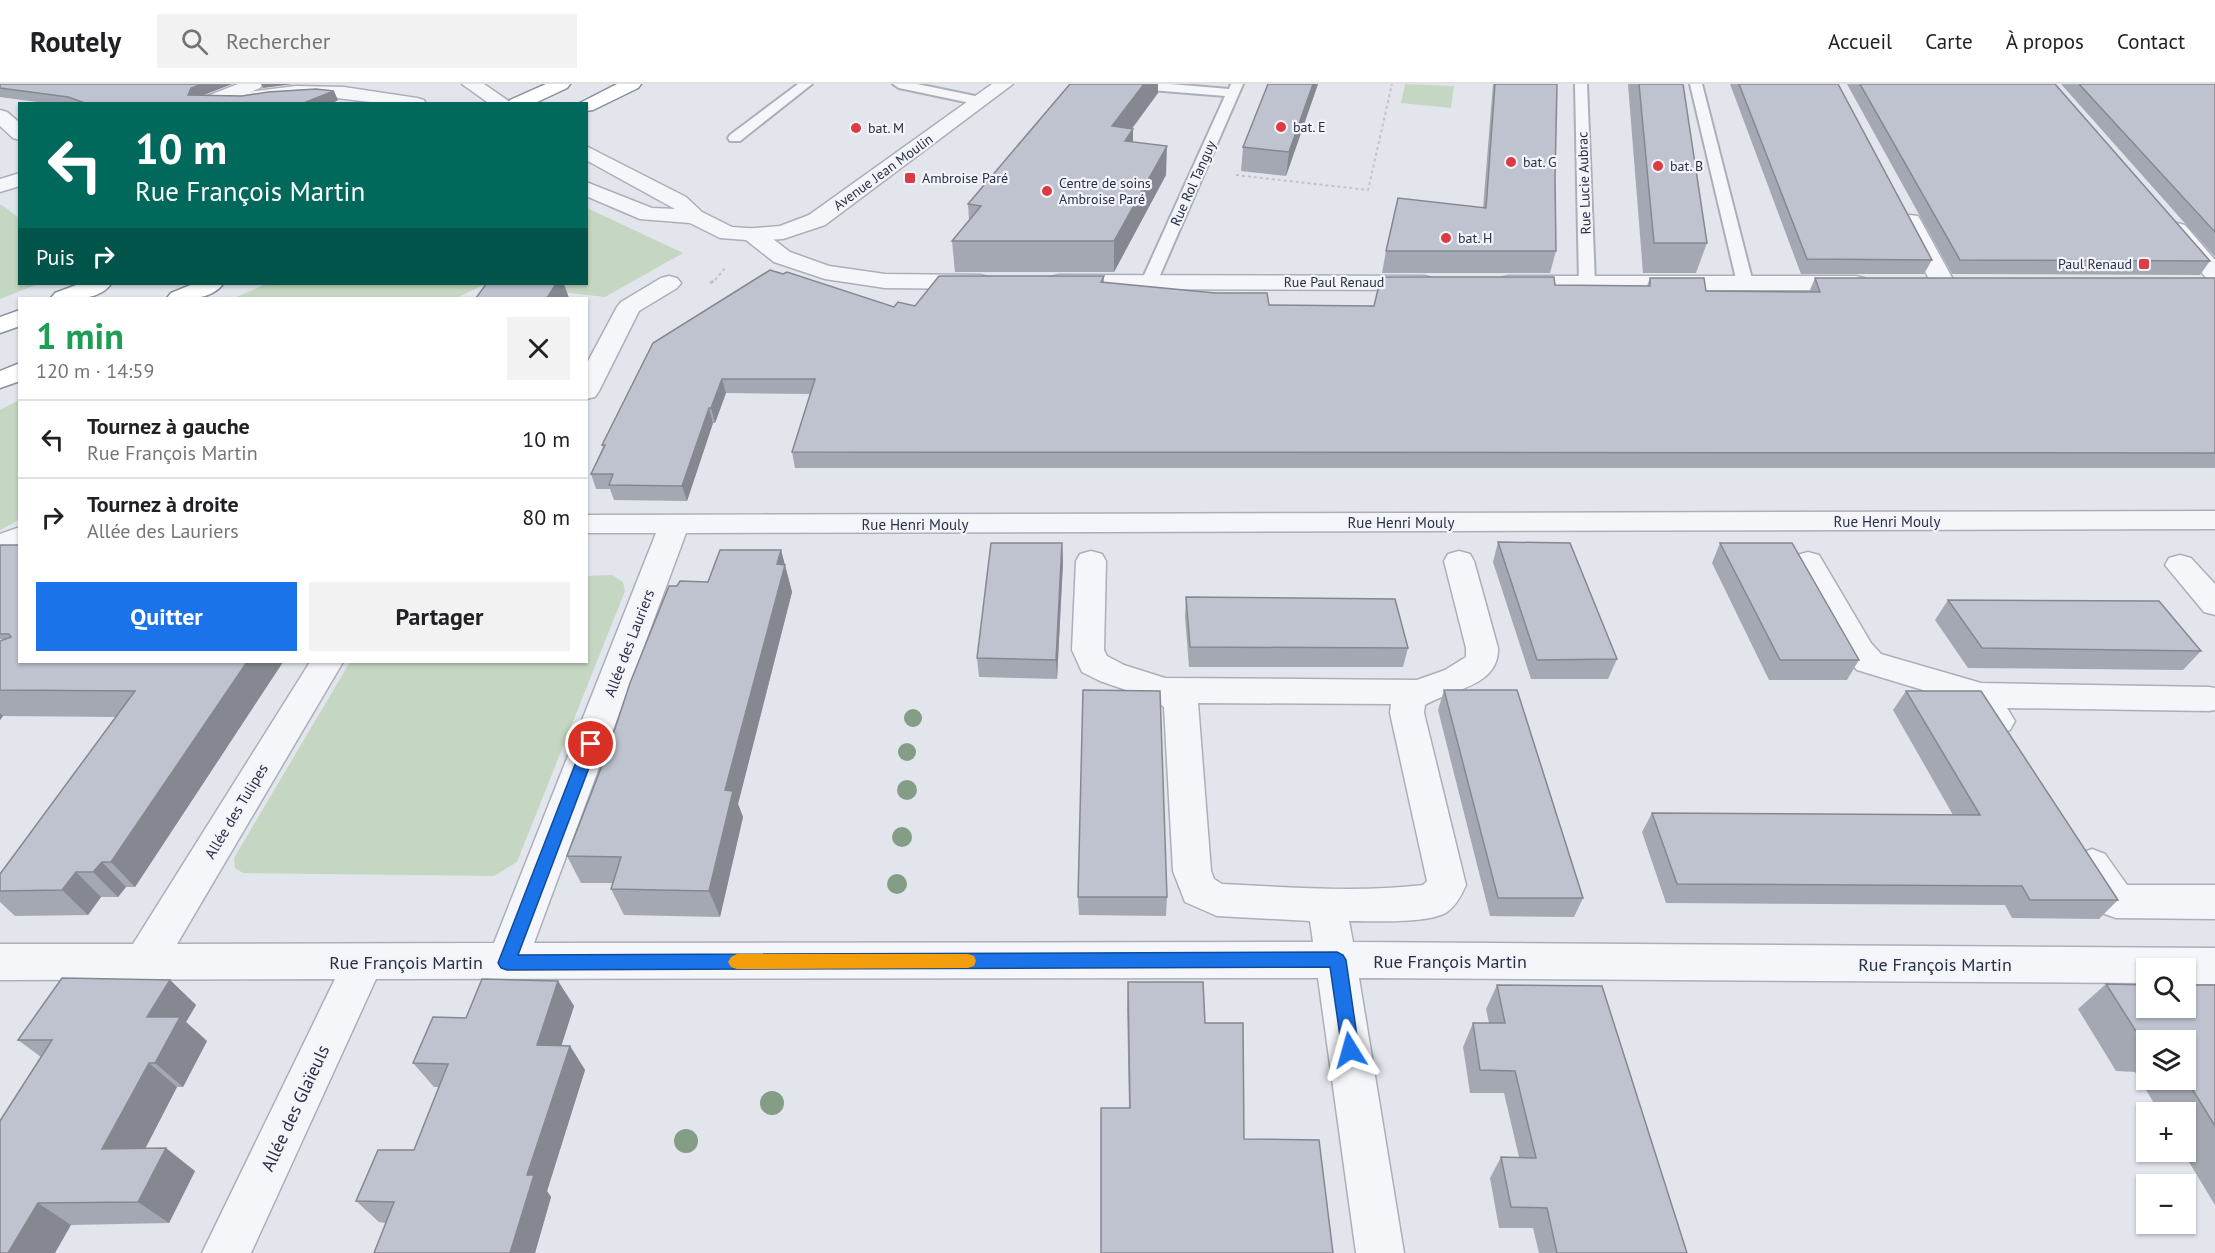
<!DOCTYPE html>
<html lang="fr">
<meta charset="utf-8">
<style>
:root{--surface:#fff;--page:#f2f2f2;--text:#202124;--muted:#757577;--line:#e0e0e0;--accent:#1a73e8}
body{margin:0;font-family:"PT Sans",sans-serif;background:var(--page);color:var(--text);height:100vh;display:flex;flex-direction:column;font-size:22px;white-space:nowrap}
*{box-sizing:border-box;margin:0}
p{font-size:20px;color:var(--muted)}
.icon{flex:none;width:33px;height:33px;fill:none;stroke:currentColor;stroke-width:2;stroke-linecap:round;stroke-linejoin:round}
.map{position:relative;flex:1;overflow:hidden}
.drawer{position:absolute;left:18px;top:213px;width:570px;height:366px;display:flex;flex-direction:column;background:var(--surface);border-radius:0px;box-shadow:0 2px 4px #0004}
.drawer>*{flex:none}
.guide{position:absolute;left:18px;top:18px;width:570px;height:183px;border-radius:0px;box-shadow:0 2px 4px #0004;background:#00695c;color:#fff;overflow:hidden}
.controls{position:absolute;left:2136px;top:874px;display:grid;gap:12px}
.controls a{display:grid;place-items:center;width:60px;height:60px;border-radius:0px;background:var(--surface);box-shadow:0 2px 4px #0004;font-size:30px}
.pin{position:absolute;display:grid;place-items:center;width:51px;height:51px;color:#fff;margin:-26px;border:3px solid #fff;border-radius:50%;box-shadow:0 2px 6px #0007}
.me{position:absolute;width:66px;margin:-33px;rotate:352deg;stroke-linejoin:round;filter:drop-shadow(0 0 4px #0008)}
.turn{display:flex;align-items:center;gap:21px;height:126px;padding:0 18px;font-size:27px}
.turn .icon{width:78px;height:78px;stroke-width:2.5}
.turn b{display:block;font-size:42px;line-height:51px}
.then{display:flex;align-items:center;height:57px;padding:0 18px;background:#0003;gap:12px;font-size:22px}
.round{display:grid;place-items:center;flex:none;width:63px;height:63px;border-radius:0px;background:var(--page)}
.headline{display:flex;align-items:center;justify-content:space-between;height:102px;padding:0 18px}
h1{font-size:36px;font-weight:700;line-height:45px;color:#1e9e55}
.cta{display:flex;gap:12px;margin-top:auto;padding:12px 18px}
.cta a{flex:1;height:69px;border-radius:0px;background:var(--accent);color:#fff;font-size:24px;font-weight:700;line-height:69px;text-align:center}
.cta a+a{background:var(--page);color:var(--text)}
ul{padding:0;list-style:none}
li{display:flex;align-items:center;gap:18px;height:78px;padding:0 18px;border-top:2px solid var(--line)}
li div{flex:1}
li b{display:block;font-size:22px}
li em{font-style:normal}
header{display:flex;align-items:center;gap:36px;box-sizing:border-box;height:84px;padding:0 30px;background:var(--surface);border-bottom:2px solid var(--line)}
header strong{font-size:28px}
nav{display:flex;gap:33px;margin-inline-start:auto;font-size:21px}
.search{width:420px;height:54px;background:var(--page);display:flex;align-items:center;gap:15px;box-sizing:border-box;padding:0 21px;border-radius:0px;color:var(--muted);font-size:22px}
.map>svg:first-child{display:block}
</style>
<header>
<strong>Routely</strong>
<div class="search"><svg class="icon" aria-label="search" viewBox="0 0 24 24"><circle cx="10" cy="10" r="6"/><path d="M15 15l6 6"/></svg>Rechercher</div>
<nav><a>Accueil</a><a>Carte</a><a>À propos</a><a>Contact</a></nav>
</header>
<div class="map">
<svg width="2215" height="1169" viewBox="0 0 2215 1169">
<rect width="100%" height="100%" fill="#e2e5ec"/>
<!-- green -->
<path fill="#c5d7c2" d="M1405 0 1454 2 1451 24 1401 19Z
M2 121 19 134 20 200H38L0 215V121Z
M587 124 683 169 605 213 490 200H586Z
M266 200H486L456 214H234Z
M19 316V436L0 446V326Z
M612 491 623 498 625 507 517 778 494 792 243 789 235 784 234 774 350 578H586L587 492Z"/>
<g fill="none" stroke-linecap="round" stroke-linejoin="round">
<!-- service casing -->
<g stroke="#aaafba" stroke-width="4">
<path id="service" d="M798 0H812L740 57H730L728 54 730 51Z
M893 0H917L980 13 986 17 980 21 899 4Z
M1120 0H1170L1229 5 1231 0H1243L1157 198 1149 203 1141 198 1225 12 1126 4Z
M1575 0H1587L1595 199 1587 204 1579 199Z
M1690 0H1702L1753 199 1751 202 1745 204 1737 199Z"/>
</g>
<!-- minor casing -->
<g stroke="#aaafba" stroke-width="3">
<path id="minor" d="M462 0H484L513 20H490Z
M296 2 344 3 417 14 424 16 426 20H387L320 12 272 15 247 20H214L216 16 248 8Z
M0 26 7 28 20 39V56L13 54 0 42Z
M586 62 686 113 702 128 732 143 760 145 790 168 829 182 885 190 980 191 988 193 992 198 988 203 980 205 885 204 825 195 774 178 746 156 720 154 690 139 640 135 586 112V98L652 124 675 125 586 76Z
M1910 131 1918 132 1921 137 1955 199 1951 204 1943 206 1935 204 1931 199 1899 137 1902 132Z
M2177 139 2185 141 2215 176V197L2207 195 2166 146 2169 141Z
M1059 191 1424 192 1432 194 1436 199 1432 204 1424 206 1059 205 1051 203 1047 198 1051 193Z
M669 192 677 194 681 199 677 204 639 227 599 307 595 313 586 315V281L617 223 621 218 661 194Z
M1509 192H1856L1864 194 1868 199 1864 204 1856 206H1509L1501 204 1497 199 1501 194Z
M2215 427V445L686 449 534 859 1313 858 1310 837 1217 832 1185 818 1173 787 1164 623 1152 615 1100 597 1082 588 1072 566 1076 477 1080 470 1091 467 1102 470 1106 477 1104 566 1107 572 1124 581 1165 594 1417 596 1445 586 1466 573V564L1444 477 1448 470 1459 467 1470 470 1474 477 1498 564C1499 603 1451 605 1425 621L1424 629 1466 801C1462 810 1456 822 1447 828 1429 840 1372 837 1349 837L1353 858 2215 864V900H2186V885H2146V899L1359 894 1404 1169H1356L1318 894 376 895 251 1169H202L335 895 0 896V860H133L310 578H343L177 860 494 859 656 449H586V431ZM1198 619 1391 620 1390 629 1427 797 1423 801C1357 809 1289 803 1222 800L1214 795 1211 787Z
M20 443V464L0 472V450Z
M1808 468 1819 471 1871 559 1881 570 1981 599 2209 603 2215 604V626L2209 627 2007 624 2015 637 2010 646 1998 650 1986 646 1969 620 1857 586 1847 575 1793 478 1797 471Z
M2180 471 2191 474 2215 500V531L2204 528 2165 481 2169 474Z
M2092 765 2105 770 2127 801H2215V835L2116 834 2102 829 2073 781 2079 770Z"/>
</g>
<!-- tertiary casing -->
<g stroke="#aaafba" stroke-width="3">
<path id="tertiary" d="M238 0H263L260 4 222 20H195L197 16Z
M992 0H1013L825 141 783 155 752 157 744 155 741 150 744 145 780 142 809 131Z
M20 89V102L0 108V95Z"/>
</g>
<!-- motorway casing -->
<g stroke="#8790a4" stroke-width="3">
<path id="motorway" d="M546 0H570L567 4 533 20H508L510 16Z
M617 0H641L638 4 593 26 586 27V20H578Z
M79 200H111C99 217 69 216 51 214L55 209Z
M193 200H223C211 216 185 216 167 214L171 209Z
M20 226V242L0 249V233Z
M20 279V297L0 304V287Z"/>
</g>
<!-- path-far1 -->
<path stroke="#c0c3ca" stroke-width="2" stroke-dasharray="3 3" stroke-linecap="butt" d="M1236 91 1368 106 1392 0
M715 196 726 183"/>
<!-- path -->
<path stroke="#c0c3ca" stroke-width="3" stroke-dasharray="4 4" stroke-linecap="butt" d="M710 199 717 195"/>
<!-- service -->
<use href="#service" fill="#f5f6f9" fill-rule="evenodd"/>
<!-- minor -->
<use href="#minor" fill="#f5f6f9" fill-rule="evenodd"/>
<!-- tertiary -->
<use href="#tertiary" fill="#f5f6f9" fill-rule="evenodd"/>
<!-- motorway -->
<use href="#motorway" fill="#fff" fill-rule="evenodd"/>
</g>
<!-- trees -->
<g fill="#849e86">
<circle cx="913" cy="634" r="9"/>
<circle cx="907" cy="668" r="9"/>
<circle cx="907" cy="706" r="10"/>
<circle cx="902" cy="753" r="10"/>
<circle cx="897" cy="800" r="10"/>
<circle cx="772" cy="1019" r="12"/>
<circle cx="686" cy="1057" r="12"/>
</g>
<!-- wall -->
<path fill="#a3a8b2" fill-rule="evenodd" d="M0 0H232L203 11 338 16 331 20H52L0 13Z
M1070 0H1158V9L1132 45H1133V58L1166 91 1114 188H955L952 157 969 137 968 120Z
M1318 0 1286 92 1241 87 1243 63Z
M1493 0H1557L1555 94 1556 167 1550 189H1382L1386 167 1483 124Z
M1628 0H1683L1707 159 1696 189H1643Z
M1730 0H1838L1932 176 1924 190H1801Z
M1847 0H2055L2210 177 2200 191 1952 190Z
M2061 0H2215V173Z
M1104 192V198L1269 221 1374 222 1555 201 1647 202 1650 194 1706 207 1809 208 1815 194H2215V384H795L792 368 810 310 726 309 715 339H713L687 417 614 416 610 405H596L591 390 603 363 602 361 653 259 894 223 915 222Z
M1498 458 1617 575 1608 595H1531L1493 478Z
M1062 459 1063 478 1057 595 979 593 977 574Z
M1720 459 1859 576 1847 596H1769L1712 479Z
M0 461 20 578H283L135 803H126L118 813H101L88 831 15 832 0 818V790L116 633 3 632 0 636V557L4 556 0 555Z
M781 466 792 508 738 720 743 733 720 833 624 831 611 805 613 799H581L567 772 677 502 708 498Z
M1186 513 1408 564 1403 583H1189L1185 533Z
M1948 516 2201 567 2183 586 1968 584 1935 536Z
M1444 606 1583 814 1574 833 1490 832 1438 626Z
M1906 607 2118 816 2099 835 2012 834 2005 821 1666 819 1642 748 1652 729 1953 731 1893 626Z
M1078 813H1167L1166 832 1079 831Z
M170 896 196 921 186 938 207 957 183 1003H177L145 1065 195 1087 169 1139 71 1141 0 1169 41 973 18 956Z
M558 897 574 922 561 962H570L585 986 547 1107 551 1113 535 1169H374L386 1139 379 1138 356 1117 414 1066 439 1003H434L413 979 466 934Z
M1128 898 1205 939 1244 1055 1129 1024 1127 923Z
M2106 900 2215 901V1121L2183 1068H2186V1029H2160L2135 988 2116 987 2078 925ZM2146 957H2186V996H2146Z
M1497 901 1687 1169H1539L1533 1144H1499L1490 1094 1501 1073H1519L1504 1009H1470L1463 963 1473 939H1489L1486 925Z"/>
<!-- shaded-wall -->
<path fill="#858891" d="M202 0H232L196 14 188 11 191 4Z
M261 0H293L263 4Z
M1144 0H1158V9L1112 71V42Z
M1313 0H1318L1286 92 1289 68Z
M334 7 338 16 331 20H301Z
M1133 45V74L1125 57Z
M1167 62 1166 91 1114 188V157Z
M545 200H564L569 214H547Z
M722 295 726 309 715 339 711 324Z
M709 324 713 339 687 417 682 402Z
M1062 459 1063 478 1057 595 1056 576Z
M781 466 792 508 738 720 743 733 720 833 709 807 725 706 777 480Z
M247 578H283L135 803 111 778Z
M0 629 3 632 0 636Z
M102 778 126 803 118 813 93 788Z
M76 788 101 813 88 831 62 806Z
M170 896 196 921 186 938 207 957 183 1003 155 979 147 933Z
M558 897 574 922 554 985 537 961Z
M570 962 585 986 547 1107 551 1113 535 1169H510L527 1091Z
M149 979 177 1003 133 1088 102 1065Z
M166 1064 195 1087 169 1139 138 1118Z
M38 1119 71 1141 55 1169H8Z"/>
<!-- building -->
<path fill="#bec3cf" stroke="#858891" stroke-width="1.5" d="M0 0H202L191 4 188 11 242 12 268 8 316 5 334 7 301 20H88L68 13 0 4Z
M1070 0H1144L1112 42 1133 45 1125 57 1167 62 1114 157H952L981 122 968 120Z
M1268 0H1313L1289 68 1243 63Z
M1495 0H1557L1555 94 1556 167H1386L1398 114 1486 124Z
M1639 0H1683L1707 159H1654Z
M1739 0H1838L1932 176 1807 175Z
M1860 0H2055L2210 177 1960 176Z
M2079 0H2215V148Z
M770 186 783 190 787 188 894 223 898 218 915 222 939 192H1104L1101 198 1215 209H1267L1269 221 1374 222 1381 193H1554L1555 201 1650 202V194H1704L1706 207 1820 208 1815 194H2215V369L792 368 815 295H722L711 324H709L682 402 609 401 613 390H591L605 361H602L653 259Z
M486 200H556L547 214H476Z
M1498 458 1570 459 1617 575 1537 576Z
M991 459H1062L1056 576 977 574Z
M1720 459H1792L1859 576H1780Z
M0 461H20V578H247L111 778H102L93 788H76L62 806 0 807V790L135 607 0 606V557L11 553 9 550H0Z
M720 466H781L777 480 785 481 725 706 733 707 709 807 611 805 621 773 567 772 608 666 630 599 669 502H677L680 497 708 498Z
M1186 513 1395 515 1408 564 1190 563Z
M1948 516 2159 517 2201 567 1982 564Z
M1083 606 1160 607 1167 813H1078Z
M1444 606H1517L1583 814H1498Z
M1906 607H1981L2118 816H2030L2022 802 1677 800 1652 729 1980 731Z
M62 894 170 896 147 933H180L155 979H149L102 1065 166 1064 138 1118 38 1119 8 1169H0V1037L52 956H18Z
M482 895 558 897 537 961 570 962 527 1091H534L510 1169H374L394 1118 356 1117 378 1066H414L448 980 413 979 433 933 466 934Z
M1128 898H1203L1205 939H1243L1244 1055 1319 1056 1333 1169H1101V1024H1130Z
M2106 900 2146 901V924H2186V901H2215V1042L2186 995V957H2146V963Z
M1497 901 1602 902 1687 1169H1557L1547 1124 1511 1123 1501 1073 1536 1074 1515 987 1480 986 1473 939H1505Z"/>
<!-- route -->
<path fill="#1a73e8" stroke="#114b97" stroke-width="1.5" d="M591 654 596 656 598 660 518 871 1337 868 1343 871 1346 876 1359 966 1357 972 1350 974 1344 972 1342 966 1330 883 507 886 501 884 498 879 583 660 585 656Z"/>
<!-- slow -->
<path fill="#f59e0b" d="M737 870H968L974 872 976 877 974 882 968 884 737 885 731 883 728 878 731 873Z"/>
<!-- markers -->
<g fill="#dd3a43" stroke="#f2f4f9" stroke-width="2">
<circle cx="1281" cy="43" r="6"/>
<circle cx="856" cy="44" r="6"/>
<circle cx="1511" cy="78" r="6"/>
<circle cx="1658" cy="82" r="6"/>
<rect x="904" y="88" width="12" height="12" rx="3"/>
<circle cx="1047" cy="107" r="6"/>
<circle cx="1446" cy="154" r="6"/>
<rect x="2138" y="174" width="12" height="12" rx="3"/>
</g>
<g text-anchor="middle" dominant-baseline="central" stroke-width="4.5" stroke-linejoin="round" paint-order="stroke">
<!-- far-poi labels -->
<g font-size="14" fill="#283046" stroke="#f2f4f9" text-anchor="start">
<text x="1293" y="43">bat. E</text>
<text x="868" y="44">bat. M</text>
<text x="1523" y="78">bat. G</text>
<text x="1670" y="82">bat. B</text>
<text x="922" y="94">Ambroise Paré</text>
<text x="1059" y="99">Centre de soins<tspan x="1059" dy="16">Ambroise Paré</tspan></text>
<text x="1458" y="154">bat. H</text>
<text x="2132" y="180" text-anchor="end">Paul Renaud</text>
</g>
<!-- far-street labels -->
<g font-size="14" fill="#283046" stroke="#f2f4f9">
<text transform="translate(883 88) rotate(-36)">Avenue Jean Moulin</text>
<text transform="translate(1193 99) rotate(-66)">Rue Rol Tanguy</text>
<text transform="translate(1584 99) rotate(-92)">Rue Lucie Aubrac</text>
<text x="1334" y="198">Rue Paul Renaud</text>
</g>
<!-- street labels -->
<g font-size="15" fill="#283046" stroke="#f2f4f9">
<text x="1887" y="437">Rue Henri Mouly</text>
<text x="1401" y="438">Rue Henri Mouly</text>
<text x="915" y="440">Rue Henri Mouly</text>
<text transform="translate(629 559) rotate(-69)">Allée des Lauriers</text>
<text transform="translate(236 727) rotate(-59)">Allée des Tulipes</text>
</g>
<!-- near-street labels -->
<g font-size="18" fill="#283046" stroke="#f2f4f9">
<text x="1450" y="877">Rue François Martin</text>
<text x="406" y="878">Rue François Martin</text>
<text x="1935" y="880">Rue François Martin</text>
<text transform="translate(295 1024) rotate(-65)">Allée des Glaïeuls</text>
</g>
</g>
</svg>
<div class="controls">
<a><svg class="icon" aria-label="search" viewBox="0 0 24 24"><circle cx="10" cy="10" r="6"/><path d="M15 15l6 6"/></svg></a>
<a><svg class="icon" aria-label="layers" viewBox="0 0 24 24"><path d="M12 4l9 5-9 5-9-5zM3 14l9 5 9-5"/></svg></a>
<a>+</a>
<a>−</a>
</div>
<div class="pin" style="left:591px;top:660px;background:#d93025"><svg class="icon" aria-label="arrive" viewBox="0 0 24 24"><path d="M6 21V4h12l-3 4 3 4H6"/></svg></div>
<svg class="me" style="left:1350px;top:966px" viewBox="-20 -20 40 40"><path d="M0-17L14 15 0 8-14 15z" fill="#1a73e8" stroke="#fff" stroke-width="4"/></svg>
<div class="guide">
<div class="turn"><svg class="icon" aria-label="left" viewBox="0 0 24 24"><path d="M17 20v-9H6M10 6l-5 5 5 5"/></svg><div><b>10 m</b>Rue François Martin</div></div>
<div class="then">Puis<svg class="icon" aria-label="right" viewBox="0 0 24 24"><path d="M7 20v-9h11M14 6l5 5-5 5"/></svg></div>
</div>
<section class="drawer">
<div class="headline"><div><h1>1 min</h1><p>120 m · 14:59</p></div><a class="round"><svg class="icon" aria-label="close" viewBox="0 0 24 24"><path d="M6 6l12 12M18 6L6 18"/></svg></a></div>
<ul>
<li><svg class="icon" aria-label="left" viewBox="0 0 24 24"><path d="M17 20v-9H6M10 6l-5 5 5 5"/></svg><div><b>Tournez à gauche</b><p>Rue François Martin</p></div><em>10 m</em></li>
<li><svg class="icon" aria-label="right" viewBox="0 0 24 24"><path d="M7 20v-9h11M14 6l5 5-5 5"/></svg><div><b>Tournez à droite</b><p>Allée des Lauriers</p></div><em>80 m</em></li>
</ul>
<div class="cta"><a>Quitter</a><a>Partager</a></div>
</section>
</div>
